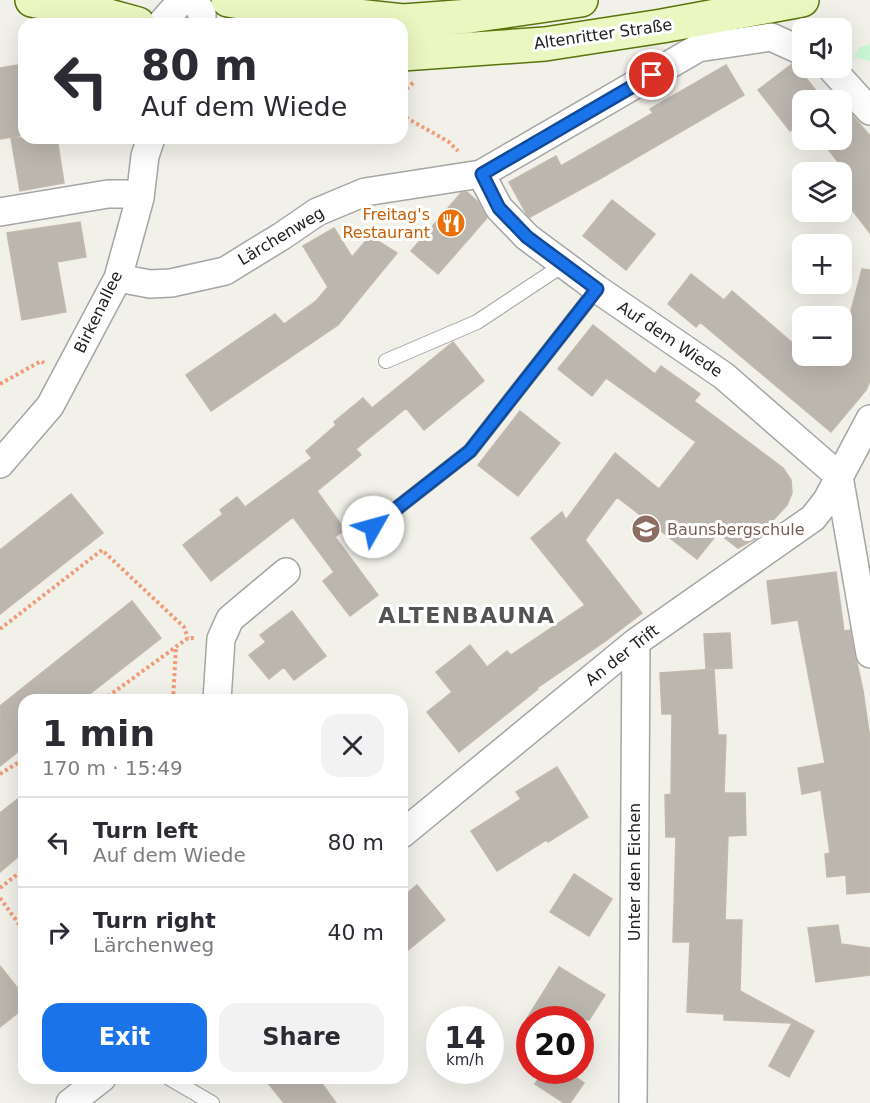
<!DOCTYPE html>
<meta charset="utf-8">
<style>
:root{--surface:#fff;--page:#f2f2f3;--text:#2b2b33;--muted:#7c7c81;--line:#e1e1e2;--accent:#1a73e8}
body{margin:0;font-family:"DejaVu Sans",sans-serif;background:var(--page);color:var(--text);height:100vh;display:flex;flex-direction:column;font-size:22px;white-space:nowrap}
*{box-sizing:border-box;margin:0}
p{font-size:20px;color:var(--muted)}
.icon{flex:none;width:33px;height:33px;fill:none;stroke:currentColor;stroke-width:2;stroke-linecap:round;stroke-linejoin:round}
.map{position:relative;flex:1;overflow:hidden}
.panel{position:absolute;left:18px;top:694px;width:390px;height:390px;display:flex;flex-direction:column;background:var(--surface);border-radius:18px;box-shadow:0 6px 24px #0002}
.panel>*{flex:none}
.hud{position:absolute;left:18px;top:18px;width:390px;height:126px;border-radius:18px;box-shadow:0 6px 24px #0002;background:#fff;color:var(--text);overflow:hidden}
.buttons{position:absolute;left:792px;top:18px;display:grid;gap:12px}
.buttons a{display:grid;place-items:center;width:60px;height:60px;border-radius:12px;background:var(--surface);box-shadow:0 6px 24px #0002;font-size:30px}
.speed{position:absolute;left:426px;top:1006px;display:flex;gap:12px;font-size:30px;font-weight:700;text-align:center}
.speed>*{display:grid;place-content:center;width:78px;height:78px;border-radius:50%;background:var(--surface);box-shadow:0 6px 24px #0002;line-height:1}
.speed small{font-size:15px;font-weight:400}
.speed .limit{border:9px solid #d22;background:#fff;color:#111}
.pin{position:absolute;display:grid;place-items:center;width:51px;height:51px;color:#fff;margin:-26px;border:3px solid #fff;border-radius:50%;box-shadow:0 2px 6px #0007}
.me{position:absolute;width:66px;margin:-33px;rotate:52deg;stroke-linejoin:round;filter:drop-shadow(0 0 4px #0008)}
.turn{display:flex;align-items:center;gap:21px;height:126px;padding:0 24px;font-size:27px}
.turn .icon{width:78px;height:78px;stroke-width:2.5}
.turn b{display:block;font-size:42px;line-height:51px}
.round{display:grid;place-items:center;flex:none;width:63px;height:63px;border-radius:18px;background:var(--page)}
.headline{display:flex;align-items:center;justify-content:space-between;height:102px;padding:0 24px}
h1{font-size:36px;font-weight:600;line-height:45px}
.primary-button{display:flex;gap:12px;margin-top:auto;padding:12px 24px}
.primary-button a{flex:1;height:69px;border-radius:18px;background:var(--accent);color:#fff;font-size:24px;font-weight:600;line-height:69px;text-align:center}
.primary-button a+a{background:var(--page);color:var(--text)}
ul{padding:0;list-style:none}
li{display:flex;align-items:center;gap:18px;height:90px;padding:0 24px;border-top:2px solid var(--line)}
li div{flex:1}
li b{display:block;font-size:22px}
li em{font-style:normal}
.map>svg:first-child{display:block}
</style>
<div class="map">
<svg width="870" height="1103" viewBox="0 0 870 1103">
<rect width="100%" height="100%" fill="#f1f0e9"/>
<!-- park -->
<path fill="#caf7d5" d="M870 44V61L854 57 859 48Z"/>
<!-- building -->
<path fill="#bbb6ae" stroke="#c2b9ac" stroke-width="1.5" d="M24 64V135L0 139V68Z
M792 64 796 65 823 100H802V121L790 131 758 90Z
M726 65 744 95 603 177 530 217 527 215 509 182 556 156 561 166 653 113 650 109Z
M842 103 870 136V233L842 197V167L821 140H842Z
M11 138H57L64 183 20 191Z
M467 192 478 202 487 218 438 274 411 251 461 193Z
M612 200 655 234 626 270 583 236Z
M80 222 86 257 57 262 66 312 22 320 7 233Z
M334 228 352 257 370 236 397 253 338 325 211 411 186 375 275 314 284 324 316 301 328 287 303 246Z
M862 269 870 270V381L866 390 831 432 700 322 696 327 668 304 691 274 724 300 732 291 802 351V356H842V345Z
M593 325 655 374 661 366 700 394 694 401 783 468 791 480 792 493 787 505 757 538 738 548 718 533 697 559 617 497 585 540 642 613 607 640 537 688 538 689 459 752 427 712 452 692 436 672 470 645 487 667 507 651 511 655 585 605 531 538 562 512 566 520 615 453 659 489 696 442 606 378 592 396 558 369Z
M453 342 484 381 424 430 406 408 356 449 361 455 317 491 345 530 335 537 378 595 350 616 323 581 334 572 293 517 211 581 183 545 223 514 220 510 237 497 245 507 312 458 306 451 336 425 334 422 363 398 372 408Z
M520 411 560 443 518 496 478 465Z
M71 494 103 533 0 614V550Z
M836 572 844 631 850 630 863 691 870 739V892L847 894 846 875 827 877 825 854 830 853 821 790 802 794 798 768 825 763 798 620 772 624 767 581Z
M132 601 161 638 82 700H24V747L0 766V706Z
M292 611 326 656 294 680 284 667 269 679 249 655 266 642 260 635Z
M730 633 732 668 706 669 704 634Z
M714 669 718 735H726L724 793H745L746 835 728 836 725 920H742L740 991 814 1031 789 1077 769 1066 792 1023 724 1020V1014L687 1012 690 942H673L676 837H666L665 795 671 794 672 714H662L660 673Z
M557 767 588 817 548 842 546 840 497 871 471 831 521 799 516 792Z
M24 794V852L0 872V813Z
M574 874 612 899 589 936 550 912Z
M417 885 445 920 402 955V897Z
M838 925 841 944 870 948V975L816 982 808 928Z
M0 966 24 996V1008L0 1027Z
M559 967 605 995 589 1020H526Z
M543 1071H567L584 1083 570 1103H564L535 1084Z
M264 1078H318L336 1103H284Z"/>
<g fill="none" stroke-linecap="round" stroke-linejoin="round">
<!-- service casing -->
<g stroke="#a5a5a5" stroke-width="16">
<path id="service" d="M386 361 477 322 563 265
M373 527 470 451 597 289
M169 1078 212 1103"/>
</g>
<!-- minor casing -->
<g stroke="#a5a5a5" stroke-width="30">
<path id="minor" d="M193 0 202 12V24
M161 24 182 0
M831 68 870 111
M481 174 499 208 527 237 597 289 724 376 839 476
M0 212 108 194H126L140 198
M118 278 150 284 171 283 225 271 282 236 317 212 365 192 481 174 698 48 771 37 802 51
M0 464 50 406 118 278 140 198 145 156 151 138
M839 476 870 654
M217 700 221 639 230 619 286 572
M402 834 636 642 813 518 827 500 870 419
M70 1103 102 1078
M633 1103 636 642"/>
</g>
<!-- secondary casing -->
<g stroke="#58750b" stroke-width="36">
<path id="secondary" d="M32 0 105 15 138 24
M228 0 258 5 403 21 470 16 581 0
M402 54 545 44 662 26 802 0"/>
</g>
<!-- path -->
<path stroke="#f29a78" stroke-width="4" stroke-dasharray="3 3" stroke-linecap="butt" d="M402 93 415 81
M402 113 405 117 449 142 458 151
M0 384 41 361 44 363
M0 629 102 550 184 627 188 638
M103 700 188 638H196
M173 700 176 647
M0 774 24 759
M0 888 24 869
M0 898 24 931"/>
<!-- service -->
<use href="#service" stroke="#fff" stroke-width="14"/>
<!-- minor -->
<use href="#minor" stroke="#fff" stroke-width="27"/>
<!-- secondary -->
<use href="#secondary" stroke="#ebf7c1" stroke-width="33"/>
</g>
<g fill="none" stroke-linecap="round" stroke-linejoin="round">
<!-- route casing -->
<g stroke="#114b97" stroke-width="15">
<path id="route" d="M373 527 470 451 597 289 527 237 499 208 482 174 652 75"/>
</g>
<!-- route -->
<use href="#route" stroke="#1a73e8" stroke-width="10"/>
</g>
<!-- icons -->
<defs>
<g id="restaurant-disc" transform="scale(1.5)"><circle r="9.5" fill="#e8710a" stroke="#fff"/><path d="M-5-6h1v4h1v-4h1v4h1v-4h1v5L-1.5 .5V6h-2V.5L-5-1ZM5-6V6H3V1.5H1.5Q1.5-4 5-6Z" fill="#fff"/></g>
<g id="school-disc" transform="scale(1.5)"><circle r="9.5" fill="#8d6e63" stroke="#fff"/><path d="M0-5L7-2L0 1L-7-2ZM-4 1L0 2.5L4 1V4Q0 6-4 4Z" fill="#fff"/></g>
</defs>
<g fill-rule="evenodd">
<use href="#restaurant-disc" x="451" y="223"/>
<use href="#school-disc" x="646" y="529"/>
</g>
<g text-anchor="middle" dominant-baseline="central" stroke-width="6" stroke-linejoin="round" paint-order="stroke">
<!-- street labels -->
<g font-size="16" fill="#212121" stroke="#fff">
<text transform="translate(603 34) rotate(-8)">Altenritter Straße</text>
<text transform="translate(281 236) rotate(-31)">Lärchenweg</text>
<text transform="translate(98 312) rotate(-64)">Birkenallee</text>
<text transform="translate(670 339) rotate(34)">Auf dem Wiede</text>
<text transform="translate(622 655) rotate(-38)">An der Trift</text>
<text transform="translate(634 872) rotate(-90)">Unter den Eichen</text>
</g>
<!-- food labels -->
<g font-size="16" fill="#c56008" stroke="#fff" text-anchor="end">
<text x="430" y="214">Freitag's<tspan x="430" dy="18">Restaurant</tspan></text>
</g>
<!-- education labels -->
<g font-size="16" fill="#785e54" stroke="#fff" text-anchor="start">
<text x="667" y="529">Baunsbergschule</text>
</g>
<!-- district labels -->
<g font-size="22" font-weight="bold" letter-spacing="1.5" fill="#545454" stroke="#fff">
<text x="467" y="615">ALTENBAUNA</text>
</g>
</g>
</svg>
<div class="buttons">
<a><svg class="icon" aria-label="sound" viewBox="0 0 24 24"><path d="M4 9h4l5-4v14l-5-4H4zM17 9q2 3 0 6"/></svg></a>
<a><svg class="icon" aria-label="search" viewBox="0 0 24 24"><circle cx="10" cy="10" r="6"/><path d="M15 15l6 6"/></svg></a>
<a><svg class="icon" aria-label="layers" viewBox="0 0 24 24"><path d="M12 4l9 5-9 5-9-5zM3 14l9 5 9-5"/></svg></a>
<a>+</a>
<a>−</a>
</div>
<div class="speed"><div>14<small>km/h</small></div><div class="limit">20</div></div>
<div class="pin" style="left:652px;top:75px;background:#d93025"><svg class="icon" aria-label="arrive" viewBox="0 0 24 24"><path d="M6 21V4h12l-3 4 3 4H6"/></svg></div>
<svg class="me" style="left:373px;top:527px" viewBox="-20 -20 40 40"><circle r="19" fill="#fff"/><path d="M0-13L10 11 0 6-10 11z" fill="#1a73e8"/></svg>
<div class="hud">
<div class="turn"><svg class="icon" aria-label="left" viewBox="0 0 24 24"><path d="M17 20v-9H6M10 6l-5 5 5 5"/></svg><div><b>80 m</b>Auf dem Wiede</div></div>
</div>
<section class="panel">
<div class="headline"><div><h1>1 min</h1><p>170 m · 15:49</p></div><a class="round"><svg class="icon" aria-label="close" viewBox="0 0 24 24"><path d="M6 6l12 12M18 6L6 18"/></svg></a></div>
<ul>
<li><svg class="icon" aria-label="left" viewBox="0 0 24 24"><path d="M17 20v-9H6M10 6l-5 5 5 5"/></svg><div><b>Turn left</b><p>Auf dem Wiede</p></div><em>80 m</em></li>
<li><svg class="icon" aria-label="right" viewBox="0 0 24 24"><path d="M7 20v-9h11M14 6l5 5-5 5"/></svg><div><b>Turn right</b><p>Lärchenweg</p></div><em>40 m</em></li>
</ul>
<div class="primary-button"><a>Exit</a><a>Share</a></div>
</section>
</div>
